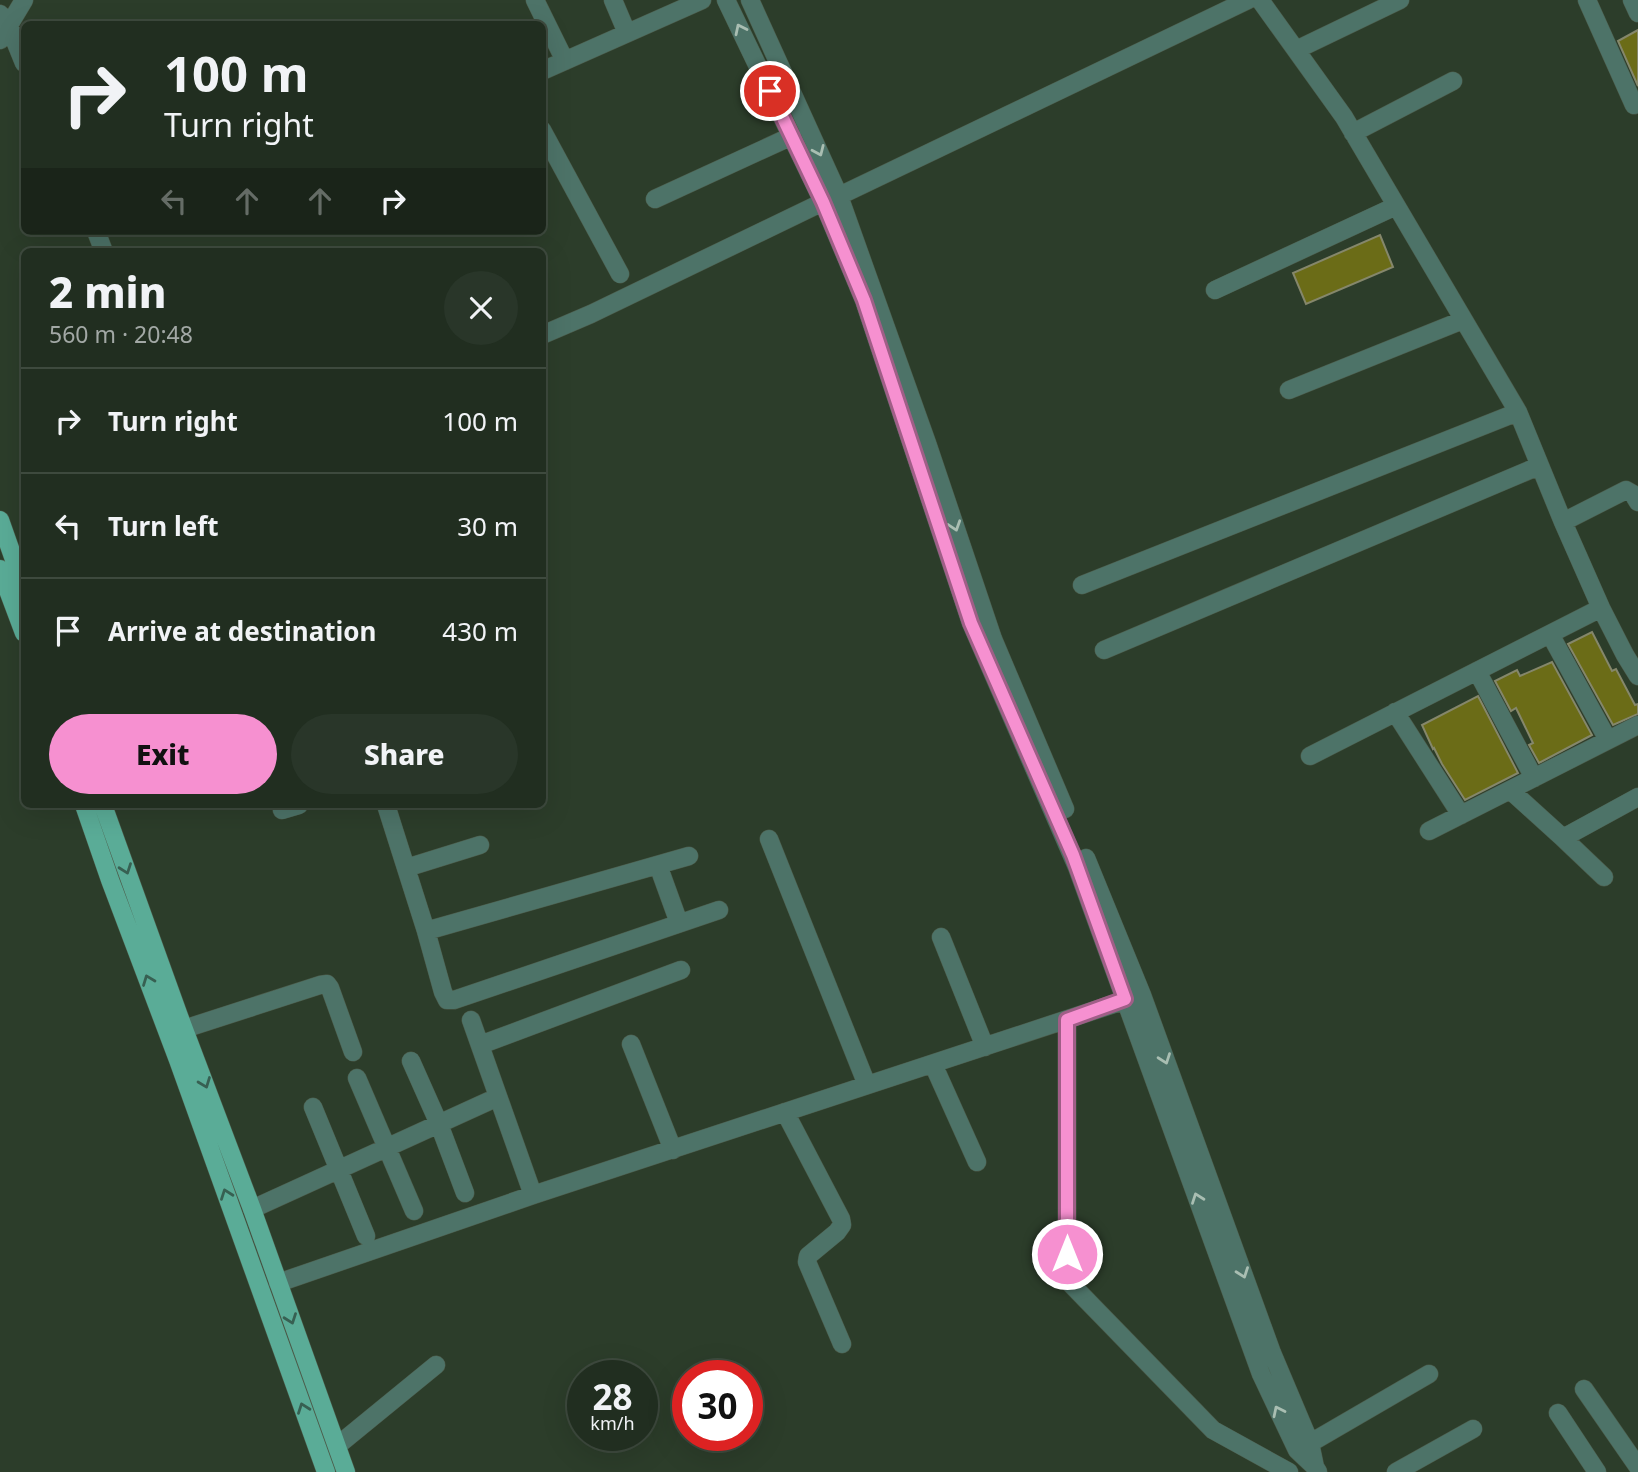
<!DOCTYPE html>
<meta charset="utf-8">
<style>
:root{--surface:#212e20;--page:#293629;--text:#f1f3f6;--muted:#a2a8a5;--line:#3e4a3e;--accent:#f690d0}
body{margin:0;font-family:"Noto Sans",sans-serif;background:var(--page);color:var(--text);height:100vh;display:flex;flex-direction:column;font-size:26px;white-space:nowrap}
*{box-sizing:border-box;margin:0}
p{font-size:23px;color:var(--muted)}
.icon{flex:none;width:38px;height:38px;fill:none;stroke:currentColor;stroke-width:2;stroke-linecap:round;stroke-linejoin:round}
.map{position:relative;flex:1;overflow:hidden}
.details{position:absolute;left:21px;top:248px;width:525px;height:560px;display:flex;flex-direction:column;background:var(--surface);border-radius:10px;box-shadow:0 7px 28px #0002,0 0 0 2px var(--line)}
.details>*{flex:none}
.banner{position:absolute;left:21px;top:21px;width:525px;height:214px;border-radius:10px;box-shadow:0 7px 28px #0002,0 0 0 2px var(--line);background:#212e20;color:var(--text);overflow:hidden}
.speed{position:absolute;left:567px;top:1360px;display:flex;gap:14px;font-size:35px;font-weight:700;text-align:center}
.speed>*{display:grid;place-content:center;width:91px;height:91px;border-radius:50%;background:var(--surface);box-shadow:0 7px 28px #0002,0 0 0 2px var(--line);line-height:1}
.speed small{font-size:18px;font-weight:400}
.speed .limit{border:10px solid #d22;background:#fff;color:#111}
.pin{position:absolute;display:grid;place-items:center;width:60px;height:60px;color:#fff;margin:-30px;border:4px solid #fff;border-radius:50%;box-shadow:0 2px 7px #0007}
.me{position:absolute;width:77px;margin:-38px;rotate:0deg;stroke-linejoin:round;filter:drop-shadow(0 0 5px #0008)}
.turn{display:flex;align-items:center;gap:24px;height:147px;padding:0 28px;font-size:32px}
.turn .icon{width:91px;height:91px;stroke-width:2.5}
.turn b{display:block;font-size:49px;line-height:60px}
.lanes{display:flex;align-items:center;height:66px;padding:0 28px;background:#0003;justify-content:center;gap:35px;direction:ltr}
.lanes .off{opacity:.35}
.round{display:grid;place-items:center;flex:none;width:74px;height:74px;border-radius:37px;background:var(--page)}
.summary{display:flex;align-items:center;justify-content:space-between;height:119px;padding:0 28px}
h1{font-size:42px;font-weight:800;line-height:52px}
.primary-button{display:flex;gap:14px;margin-top:auto;padding:14px 28px}
.primary-button a{flex:1;height:80px;border-radius:42px;background:var(--accent);color:#111;font-size:28px;font-weight:800;line-height:80px;text-align:center}
.primary-button a+a{background:var(--page);color:var(--text)}
ul{padding:0;list-style:none}
li{display:flex;align-items:center;gap:21px;height:105px;padding:0 28px;border-top:2px solid var(--line)}
li div{flex:1}
li b{display:block;font-size:26px}
li em{font-style:normal}
.map>svg:first-child{display:block}
</style>
<div class="map">
<svg width="1638" height="1472" viewBox="0 0 1638 1472">
<rect width="100%" height="100%" fill="#2c3d2a"/>
<!-- building -->
<path fill="#6b6c17" stroke="#85876b" stroke-width="2" d="M1638 30V86L1618 41Z
M1380 235 1393 267 1306 304 1293 273Z
M1592 632 1612 671 1616 669 1635 705 1638 704V714L1613 725 1568 644Z
M1552 662 1592 735 1539 763 1529 745 1533 743 1516 708 1511 711 1495 681 1517 670 1520 676Z
M1478 696 1518 773 1465 800 1442 764 1434 748 1433 749 1422 725Z"/>
<g fill="none" stroke-linecap="round" stroke-linejoin="round">
<!-- minor casing -->
<g stroke="#4c5b4a" stroke-width="19">
<path id="minor" d="M535 0 565 61
M613 0 627 33
M726 0 823 202 864 300 971 623 1077 867 1261 1374 1297 1450 1315 1467 1318 1472
M750 0 839 196 927 443 993 639 1065 809
M1260 0 1344 117 1518 412 1563 522 1601 608 1625 655 1638 676
M1587 0 1634 105
M1632 0 1638 13
M0 14 9 26 24 63
M0 40 24 0
M1296 50 1400 0
M542 71 702 0
M542 130 620 274
M1353 133 1453 81
M839 196 1248 0
M655 199 792 136
M96 231 104 252
M1215 290 1396 206
M542 335 591 314 823 202
M1289 390 1463 320
M1563 522 1626 490 1633 494 1638 502
M1082 585 1518 412
M1550 634 1608 740
M1104 650 1539 466
M1477 671 1534 778
M1395 712 1461 815
M1310 756 1601 608
M1510 790 1563 838 1604 877
M386 805 426 931 443 992 447 1000H454L719 910
M282 810 299 805
M1429 831 1638 725
M1563 838 1638 797
M769 839 867 1085
M1086 858 1142 995 1272 1353 1310 1443 1315 1467
M658 865 679 923
M406 868 480 845
M426 931 689 856
M941 937 985 1047
M471 1020 533 1195
M1067 1020V1280L1213 1430 1289 1472
M184 1029 320 985 327 984 330 988 353 1052
M631 1044 673 1150
M480 1045 681 970
M411 1061 439 1124 465 1193
M933 1064 977 1162
M357 1078 414 1211
M313 1107 366 1236
M785 1112 841 1219 842 1225 837 1232 808 1256 807 1262 842 1344
M252 1209 489 1101
M278 1283 533 1195 1135 997
M1584 1389 1638 1467
M1558 1413 1597 1472
M337 1446 436 1365
M1300 1449 1429 1374
M1396 1472 1473 1429"/>
</g>
<!-- major casing -->
<g stroke="#4c5b4a" stroke-width="19">
<path id="major" d="M0 520 24 588
M0 569 24 633
M84 805 110 880 178 1060 326 1472
M103 805 179 1016 252 1209 346 1472"/>
</g>
<!-- minor -->
<use href="#minor" stroke="#4d7368" stroke-width="18"/>
<!-- major -->
<use href="#major" stroke="#5aac97" stroke-width="18"/>
</g>
<!-- one-way arrows -->
<defs><path id="oneway-chevron" d="M-2-3.5L2.5 0L-2 3.5" fill="none" stroke-width="1.6" stroke-linecap="round" stroke-linejoin="round" transform="scale(1.75)"/></defs>
<g stroke="#a9beb2">
<use href="#oneway-chevron" transform="translate(740 29) rotate(-116)"/>
<use href="#oneway-chevron" transform="translate(819 151) rotate(66)"/>
<use href="#oneway-chevron" transform="translate(955 526) rotate(72)"/>
<use href="#oneway-chevron" transform="translate(1165 1059) rotate(70)"/>
<use href="#oneway-chevron" transform="translate(1197 1198) rotate(-110)"/>
<use href="#oneway-chevron" transform="translate(1243 1273) rotate(70)"/>
<use href="#oneway-chevron" transform="translate(1278 1411) rotate(-116)"/>
</g>
<g stroke="#376052">
<use href="#oneway-chevron" transform="translate(126 869) rotate(70)"/>
<use href="#oneway-chevron" transform="translate(148 980) rotate(-111)"/>
<use href="#oneway-chevron" transform="translate(205 1083) rotate(69)"/>
<use href="#oneway-chevron" transform="translate(226 1194) rotate(-110)"/>
<use href="#oneway-chevron" transform="translate(291 1319) rotate(70)"/>
<use href="#oneway-chevron" transform="translate(303 1408) rotate(-110)"/>
</g>
<g fill="none" stroke-linecap="round" stroke-linejoin="round">
<!-- route casing -->
<g stroke="#a05e87" stroke-width="18">
<path id="route" d="M770 91 823 202 864 300 971 623 1073 855 1125 999 1067 1020V1254"/>
</g>
<!-- route -->
<use href="#route" stroke="#f690d0" stroke-width="12"/>
</g>
</svg>
<div class="speed"><div>28<small>km/h</small></div><div class="limit">30</div></div>
<div class="pin" style="left:770px;top:91px;background:#d93025"><svg class="icon" aria-label="arrive" viewBox="0 0 24 24"><path d="M6 21V4h12l-3 4 3 4H6"/></svg></div>
<svg class="me" style="left:1067px;top:1254px" viewBox="-20 -20 40 40"><circle r="17" fill="#f690d0" stroke="#fff" stroke-width="3"/><path d="M0-11L8 9 0 5-8 9z" fill="#fff"/></svg>
<div class="banner">
<div class="turn"><svg class="icon" aria-label="right" viewBox="0 0 24 24"><path d="M7 20v-9h11M14 6l5 5-5 5"/></svg><div><b>100 m</b>Turn right</div></div>
<div class="lanes"><svg class="icon off" aria-label="left" viewBox="0 0 24 24"><path d="M17 20v-9H6M10 6l-5 5 5 5"/></svg><svg class="icon off" aria-label="ahead" viewBox="0 0 24 24"><path d="M12 20V5M6 11l6-6 6 6"/></svg><svg class="icon off" aria-label="ahead" viewBox="0 0 24 24"><path d="M12 20V5M6 11l6-6 6 6"/></svg><svg class="icon" aria-label="right" viewBox="0 0 24 24"><path d="M7 20v-9h11M14 6l5 5-5 5"/></svg></div>
</div>
<section class="details">
<div class="summary"><div><h1>2 min</h1><p>560 m · 20:48</p></div><a class="round"><svg class="icon" aria-label="close" viewBox="0 0 24 24"><path d="M6 6l12 12M18 6L6 18"/></svg></a></div>
<ul>
<li><svg class="icon" aria-label="right" viewBox="0 0 24 24"><path d="M7 20v-9h11M14 6l5 5-5 5"/></svg><div><b>Turn right</b></div><em>100 m</em></li>
<li><svg class="icon" aria-label="left" viewBox="0 0 24 24"><path d="M17 20v-9H6M10 6l-5 5 5 5"/></svg><div><b>Turn left</b></div><em>30 m</em></li>
<li><svg class="icon" aria-label="arrive" viewBox="0 0 24 24"><path d="M6 21V4h12l-3 4 3 4H6"/></svg><div><b>Arrive at destination</b></div><em>430 m</em></li>
</ul>
<div class="primary-button"><a>Exit</a><a>Share</a></div>
</section>
</div>
